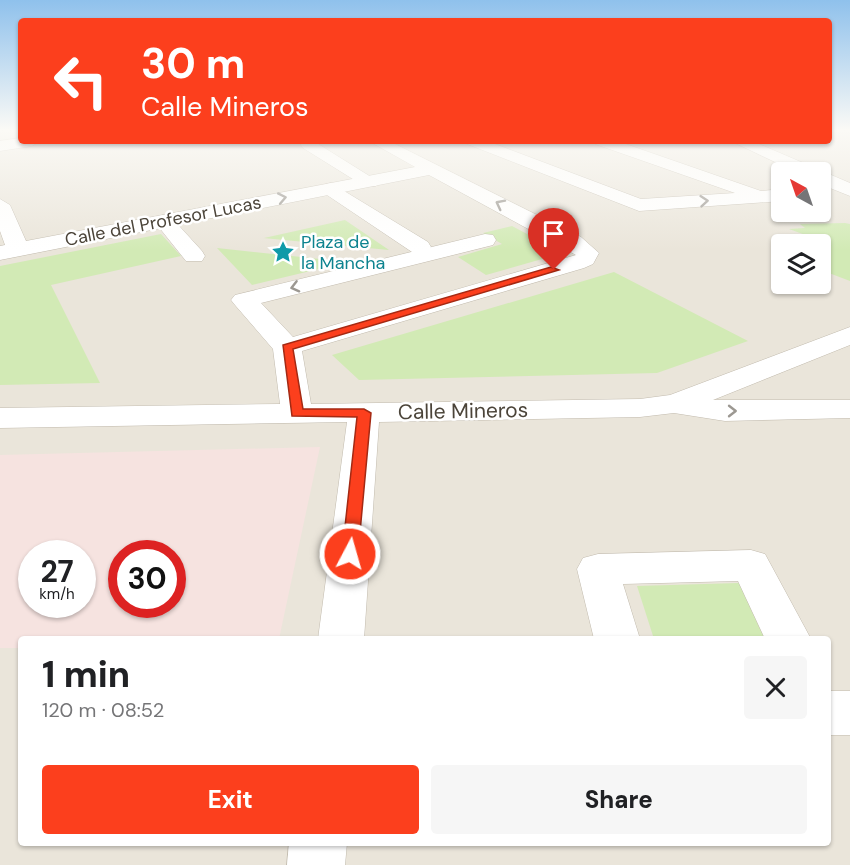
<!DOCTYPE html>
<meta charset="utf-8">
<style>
:root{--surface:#fff;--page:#f6f6f6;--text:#202124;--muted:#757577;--accent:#fc3f1d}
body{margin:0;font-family:"DM Sans",sans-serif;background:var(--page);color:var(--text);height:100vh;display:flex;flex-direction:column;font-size:22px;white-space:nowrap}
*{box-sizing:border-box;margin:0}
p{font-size:20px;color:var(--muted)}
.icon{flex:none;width:33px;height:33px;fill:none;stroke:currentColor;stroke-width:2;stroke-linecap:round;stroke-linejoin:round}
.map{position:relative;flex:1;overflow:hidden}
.details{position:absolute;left:18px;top:636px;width:813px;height:210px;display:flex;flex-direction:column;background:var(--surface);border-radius:6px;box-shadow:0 2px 4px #0004}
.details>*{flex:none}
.guide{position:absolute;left:18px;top:18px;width:814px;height:126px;border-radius:6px;box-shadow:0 2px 4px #0004;background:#fc3f1d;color:#fff;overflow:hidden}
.needle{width:39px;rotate:320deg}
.buttons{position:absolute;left:771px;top:162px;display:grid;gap:12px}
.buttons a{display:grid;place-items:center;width:60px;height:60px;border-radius:6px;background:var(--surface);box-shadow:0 2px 4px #0004;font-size:30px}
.speed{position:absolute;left:18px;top:540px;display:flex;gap:12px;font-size:30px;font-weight:700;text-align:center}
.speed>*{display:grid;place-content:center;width:78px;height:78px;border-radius:50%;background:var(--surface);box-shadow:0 2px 4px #0004;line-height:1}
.speed small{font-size:15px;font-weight:400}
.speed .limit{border:9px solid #d22;background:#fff;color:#111}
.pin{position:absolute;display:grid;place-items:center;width:51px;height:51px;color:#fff;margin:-62px -26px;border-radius:50% 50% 50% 0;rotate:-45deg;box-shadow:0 0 6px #0007}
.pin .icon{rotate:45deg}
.me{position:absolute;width:66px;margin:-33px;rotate:6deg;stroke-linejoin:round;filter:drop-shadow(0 0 4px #0008)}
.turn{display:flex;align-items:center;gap:21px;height:126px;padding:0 24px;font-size:27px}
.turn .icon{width:78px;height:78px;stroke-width:2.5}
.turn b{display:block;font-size:42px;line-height:51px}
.round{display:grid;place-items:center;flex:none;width:63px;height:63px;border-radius:6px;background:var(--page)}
.overview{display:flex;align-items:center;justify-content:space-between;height:102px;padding:0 24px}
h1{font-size:36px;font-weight:800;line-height:45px}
.button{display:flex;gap:12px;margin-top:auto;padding:12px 24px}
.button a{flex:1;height:69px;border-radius:6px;background:var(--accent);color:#fff;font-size:24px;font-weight:800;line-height:69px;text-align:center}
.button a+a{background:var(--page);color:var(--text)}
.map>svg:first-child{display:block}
</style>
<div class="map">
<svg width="850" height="865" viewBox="0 0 850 865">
<rect width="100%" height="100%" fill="#f6f3ec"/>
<!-- residential -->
<path fill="#eae5da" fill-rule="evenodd" d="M0 129H21V141H830V129H850V865H0ZM782 172H820V212H782ZM782 244H820V284H782ZM32 554H82V604H32ZM122 554H172V604H122ZM21 639H828V843H21Z"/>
<!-- medical -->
<path fill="#f6e3e0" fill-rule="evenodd" d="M320 447 279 639H21V648H0V455ZM32 554H82V604H32ZM122 554H172V604H122Z"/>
<!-- green -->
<path fill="#d2eab5" d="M345 220 389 250 263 238H264Z
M845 223 850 224V281L821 270V254L828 249 805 241 811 237 789 229 805 228 800 224Z
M512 226 563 253 486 275 458 257 502 244 483 233Z
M161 234 181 256 51 285 100 383 0 385V266Z
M217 248 348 262 252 285Z
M614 272 748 341 657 373 359 380 332 355Z
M739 583 765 639H654L637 586Z"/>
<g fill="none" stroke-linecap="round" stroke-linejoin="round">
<!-- pedestrian casing -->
<g stroke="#c2bbae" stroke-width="1">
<path id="pedestrian" d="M303 142H315L379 182 376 186H364L303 148 301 145Z
M331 183 428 242 431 247 428 252H412L324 193 322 189 324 185Z
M164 215 171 217 202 251 205 256 202 261H186L154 221 157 217Z
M751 550 765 554 811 639H765L738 581 623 584 640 639H594L577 569 583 558 598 554Z
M828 691H850V735H828Z"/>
</g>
<!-- minor casing -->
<g stroke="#c2bbae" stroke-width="1">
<path id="minor" d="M21 138V141H40L32 146 0 151V141Z
M369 141H389L581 237 599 253 593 264 584 268 302 351 311 404 640 399 670 395 850 327V345L713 400H850V418L725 421 674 413 640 417 379 422 364 639H318L347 422 0 428V408L280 404 273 349 235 305 231 300 235 295 485 234 493 235 496 240 493 245 261 303 293 337 576 255 429 175 0 260V246L5 245 0 231V199L10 205 26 241 415 167Z
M465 141H487L641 199 735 193 595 144 593 141H617L761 191 782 189V201L639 211 467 144Z
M731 141H752L850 183V196L820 184V172H796Z
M289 843H347L345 865H287Z"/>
</g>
<!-- pedestrian -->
<use href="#pedestrian" fill="#fff" fill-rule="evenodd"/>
<!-- minor -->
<use href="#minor" fill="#fff" fill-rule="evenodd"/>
</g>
<!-- one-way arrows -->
<defs><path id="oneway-chevron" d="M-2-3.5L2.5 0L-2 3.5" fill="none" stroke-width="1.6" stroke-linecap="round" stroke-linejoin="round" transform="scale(1.5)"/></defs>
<g stroke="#9c9892">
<use href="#oneway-chevron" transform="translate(282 198) rotate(-11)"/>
<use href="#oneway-chevron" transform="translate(704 201) rotate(-5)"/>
<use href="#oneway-chevron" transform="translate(500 204) rotate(-153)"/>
<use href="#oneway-chevron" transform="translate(295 287) rotate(166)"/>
<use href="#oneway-chevron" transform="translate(732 411)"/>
</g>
<!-- sky -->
<linearGradient id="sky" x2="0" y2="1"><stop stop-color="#8fc1ec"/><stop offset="0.52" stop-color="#fbfaf6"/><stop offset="1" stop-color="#fbfaf6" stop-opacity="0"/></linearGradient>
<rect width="850" height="250" fill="url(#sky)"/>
<!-- route -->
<path fill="#fc3f1d" stroke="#a42913" stroke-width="1.5" d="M551 267 559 270 293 349 303 409H364L371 413 358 554 350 560 344 558 342 554 357 417 292 416 283 345Z"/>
<!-- icons -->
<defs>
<g id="sight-bare" transform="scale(1.8)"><path d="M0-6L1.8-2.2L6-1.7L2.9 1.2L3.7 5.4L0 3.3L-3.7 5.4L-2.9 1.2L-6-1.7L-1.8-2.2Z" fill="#0f9aa8" stroke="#fff" stroke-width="2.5" paint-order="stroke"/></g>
</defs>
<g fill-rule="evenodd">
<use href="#sight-bare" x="283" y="252"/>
</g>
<g text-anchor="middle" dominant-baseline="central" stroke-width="5" stroke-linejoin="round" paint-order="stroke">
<!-- far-street labels -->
<g font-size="18" fill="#4b4439" stroke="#fff">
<text transform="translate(163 221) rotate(-11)">Calle del Profesor Lucas</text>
</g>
<!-- far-culture labels -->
<g font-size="18" fill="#0d838f" stroke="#fff" text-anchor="start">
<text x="301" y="242">Plaza de<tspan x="301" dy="21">la Mancha</tspan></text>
</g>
<!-- street labels -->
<g font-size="21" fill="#4b4439" stroke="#fff">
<text transform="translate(463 411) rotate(-1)">Calle Mineros</text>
</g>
</g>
</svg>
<div class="buttons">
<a><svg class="needle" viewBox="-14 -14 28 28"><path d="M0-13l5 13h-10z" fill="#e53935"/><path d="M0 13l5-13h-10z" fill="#757577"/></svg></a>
<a><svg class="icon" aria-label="layers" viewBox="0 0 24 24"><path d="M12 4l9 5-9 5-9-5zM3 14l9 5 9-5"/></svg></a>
</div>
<div class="speed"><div>27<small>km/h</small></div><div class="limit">30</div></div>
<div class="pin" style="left:554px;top:270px;background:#d93025"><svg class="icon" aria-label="arrive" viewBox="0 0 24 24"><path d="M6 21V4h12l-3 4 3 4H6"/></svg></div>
<svg class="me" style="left:350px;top:554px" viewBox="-20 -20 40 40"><circle r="17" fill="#fc3f1d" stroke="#fff" stroke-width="3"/><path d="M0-11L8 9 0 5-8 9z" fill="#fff"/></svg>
<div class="guide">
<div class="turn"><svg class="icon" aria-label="left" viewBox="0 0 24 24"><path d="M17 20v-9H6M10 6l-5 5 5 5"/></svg><div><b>30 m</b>Calle Mineros</div></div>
</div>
<section class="details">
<div class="overview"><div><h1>1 min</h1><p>120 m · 08:52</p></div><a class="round"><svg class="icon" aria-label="close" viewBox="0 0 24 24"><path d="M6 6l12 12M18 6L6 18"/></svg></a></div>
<div class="button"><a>Exit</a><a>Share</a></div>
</section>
</div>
